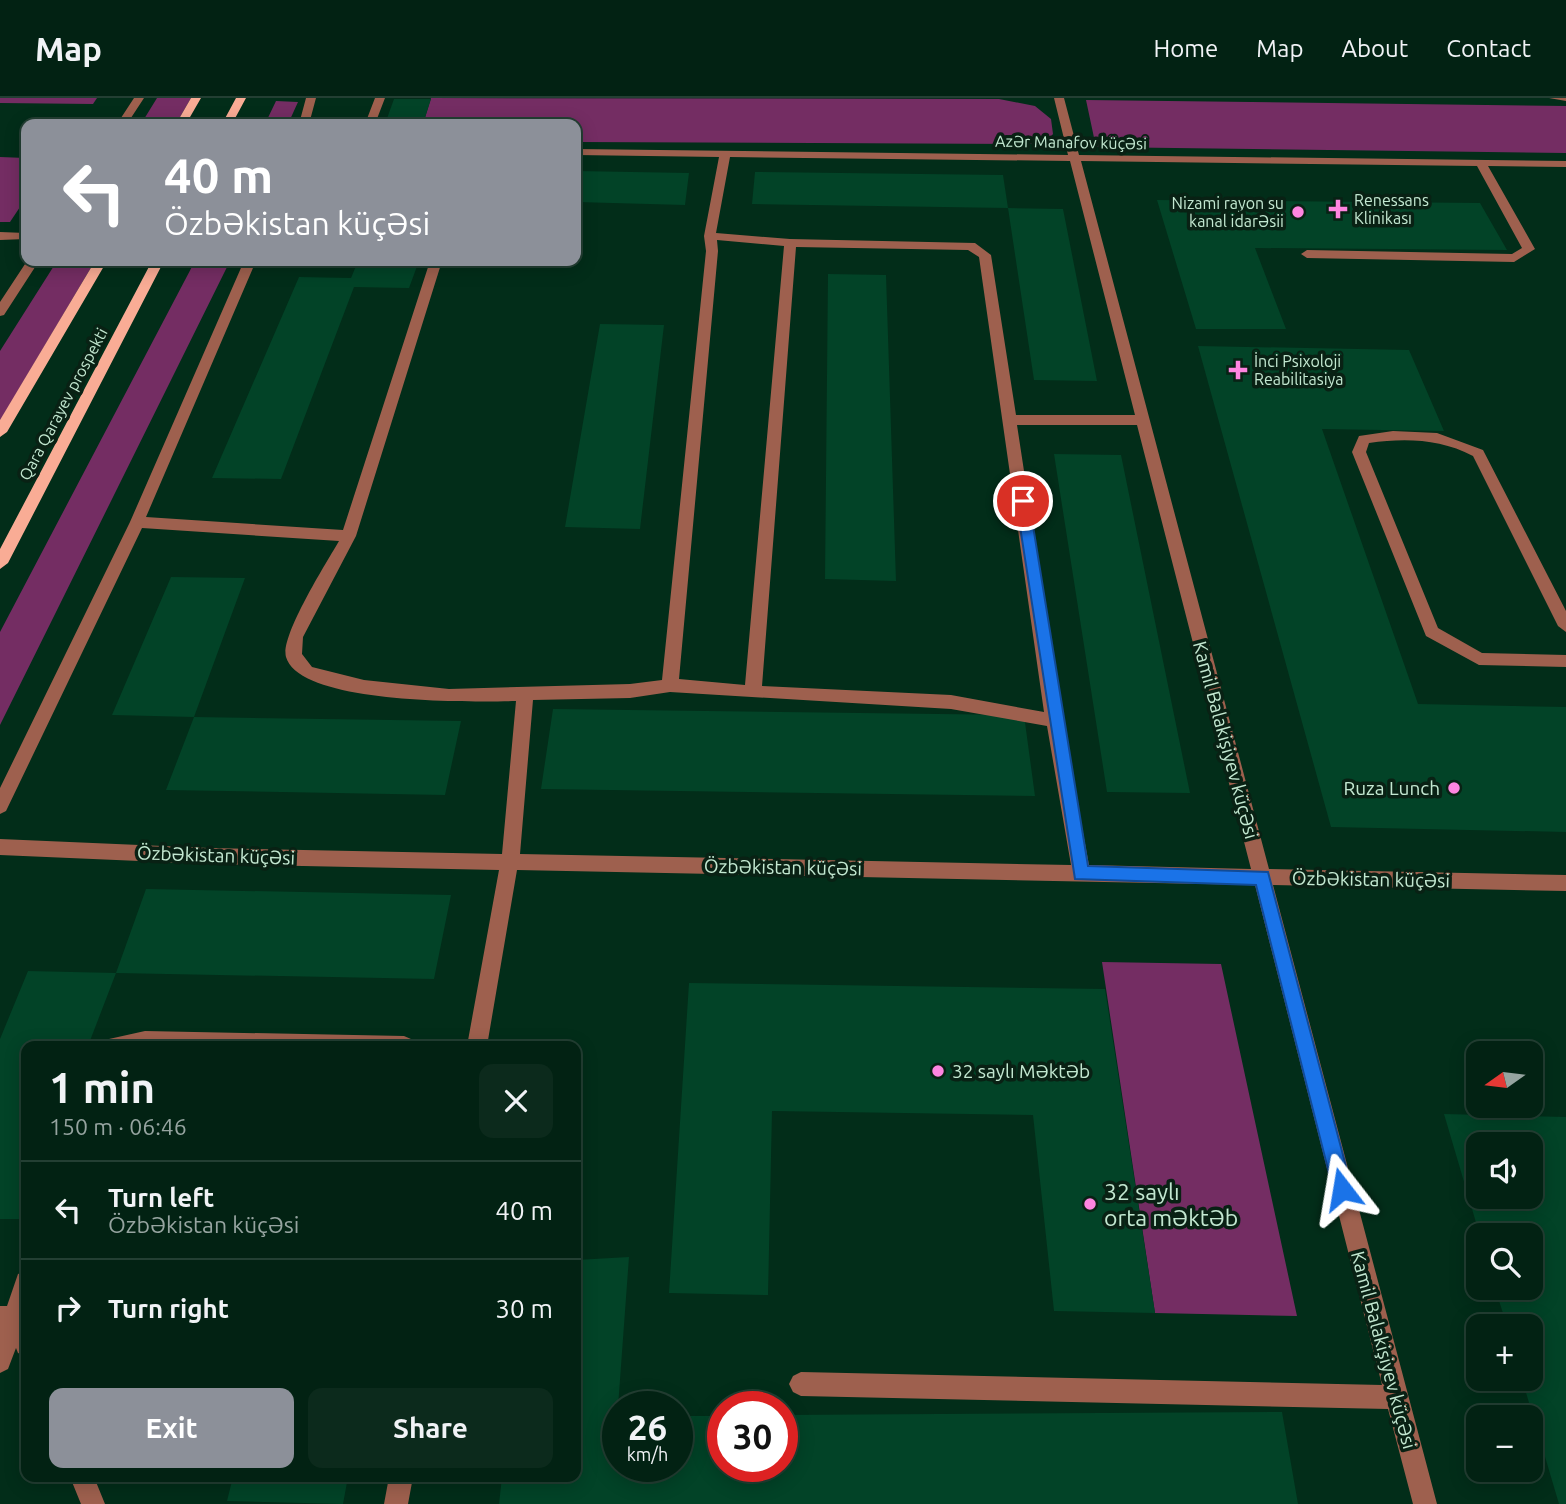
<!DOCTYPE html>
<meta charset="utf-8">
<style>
:root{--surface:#022213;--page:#0c2a1c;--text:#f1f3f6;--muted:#96a4a0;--line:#233f33;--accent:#8c9099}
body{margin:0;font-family:Ubuntu,sans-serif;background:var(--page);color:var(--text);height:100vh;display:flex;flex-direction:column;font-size:26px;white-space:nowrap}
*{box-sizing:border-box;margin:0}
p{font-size:23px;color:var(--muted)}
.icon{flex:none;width:38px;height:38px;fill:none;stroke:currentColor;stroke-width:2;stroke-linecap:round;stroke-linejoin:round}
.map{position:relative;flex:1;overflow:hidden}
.details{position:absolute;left:21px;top:943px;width:560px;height:441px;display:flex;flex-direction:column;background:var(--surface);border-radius:14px;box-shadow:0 4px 18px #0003,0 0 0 2px var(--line)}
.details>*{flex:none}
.hud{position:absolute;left:21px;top:21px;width:560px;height:147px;border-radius:14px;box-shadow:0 4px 18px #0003,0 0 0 2px var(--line);background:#8c9099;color:#fff;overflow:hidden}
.needle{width:46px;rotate:256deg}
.buttons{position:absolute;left:1466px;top:943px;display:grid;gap:14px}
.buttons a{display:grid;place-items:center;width:77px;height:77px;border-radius:14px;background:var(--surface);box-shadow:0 4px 18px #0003,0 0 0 2px var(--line);font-size:35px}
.speed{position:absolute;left:602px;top:1293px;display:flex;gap:14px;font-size:35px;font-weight:700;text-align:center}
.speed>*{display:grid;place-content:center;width:91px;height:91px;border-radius:50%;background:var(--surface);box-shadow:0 4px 18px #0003,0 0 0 2px var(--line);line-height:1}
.speed small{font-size:18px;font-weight:400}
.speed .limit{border:10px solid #d22;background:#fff;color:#111}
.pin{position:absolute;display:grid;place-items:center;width:60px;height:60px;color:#fff;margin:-30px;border:4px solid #fff;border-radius:50%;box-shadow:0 2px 7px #0007}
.me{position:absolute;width:77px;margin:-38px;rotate:346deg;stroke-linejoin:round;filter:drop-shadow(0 0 5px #0008)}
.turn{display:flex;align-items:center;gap:24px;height:147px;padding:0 28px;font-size:32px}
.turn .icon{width:91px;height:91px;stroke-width:2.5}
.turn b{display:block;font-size:49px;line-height:60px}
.round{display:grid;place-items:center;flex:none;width:74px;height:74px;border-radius:14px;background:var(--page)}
.headline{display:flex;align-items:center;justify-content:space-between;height:119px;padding:0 28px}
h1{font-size:42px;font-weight:600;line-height:52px}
.cta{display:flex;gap:14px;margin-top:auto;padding:14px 28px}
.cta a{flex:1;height:80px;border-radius:14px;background:var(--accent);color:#fff;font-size:28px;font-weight:600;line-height:80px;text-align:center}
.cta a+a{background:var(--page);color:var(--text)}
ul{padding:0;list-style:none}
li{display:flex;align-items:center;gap:21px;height:98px;padding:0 28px;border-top:2px solid var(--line)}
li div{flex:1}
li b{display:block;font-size:26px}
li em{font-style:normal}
header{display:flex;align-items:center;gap:42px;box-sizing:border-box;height:98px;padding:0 35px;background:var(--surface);border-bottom:2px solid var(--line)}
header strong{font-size:33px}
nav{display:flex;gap:38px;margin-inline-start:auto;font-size:24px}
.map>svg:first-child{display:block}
</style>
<header>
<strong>Map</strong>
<nav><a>Home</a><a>Map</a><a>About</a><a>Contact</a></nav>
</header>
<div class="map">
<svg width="1566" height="1406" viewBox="0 0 1566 1406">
<rect width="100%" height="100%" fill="#022d19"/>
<!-- green -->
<path fill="#742d63" d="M0 0H97L93 6 0 5Z
M157 0H191L176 26H141Z
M431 0 999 1 1035 8 1051 21 1053 36 1047 43 1027 46 576 44V26H423Z
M1086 2 1566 8V55L1096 49Z
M276 3 298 4 288 26H265Z
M0 59 26 60V100L10 124H0Z
M57 163H95L0 323V253Z
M195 163H230L0 627V534Z
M1102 864 1221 866 1297 1218 1155 1215Z"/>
<!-- building -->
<path fill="#024327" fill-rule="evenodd" d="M394 1H431L423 26H385Z
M576 73 689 75 685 107 576 104Z
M755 74 1003 77 1008 110 1063 111 1097 283 1034 282 1008 110 752 106Z
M1157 102 1480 105 1507 152 1255 150 1286 231H1196Z
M358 163H419L409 190 354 189 281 381 212 380 299 179 351 180Z
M828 176 886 177 896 483 825 481Z
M600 226 664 227 640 431 565 429Z
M1198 248 1409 252 1444 333 1322 331 1418 606 1566 609V734L1331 729Z
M1054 356 1121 357 1190 695 1107 694Z
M171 479 245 480 194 619 112 617Z
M553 611 1024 617 1035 698 541 691Z
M194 619 461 623 445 697 166 692Z
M146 791 451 797 434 881 116 875Z
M28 873 116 875 88 948H26V1117L25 1121H0V941Z
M689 885 1105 891 1155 1215 1054 1213 1033 1017 772 1013 768 1197 669 1195Z
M1444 1016 1566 1019V1406H1559L1522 1281H1531V1228H1507L1495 1190H1531V1138H1480ZM1479 1046H1531V1099H1479Z
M629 1159 618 1309V1368H677V1318H723V1368H782V1317L1282 1314 1298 1406H499L502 1379H576V1162Z
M233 1379H348L343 1406 227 1403Z"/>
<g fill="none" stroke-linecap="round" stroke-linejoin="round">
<!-- minor -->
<path fill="#9e604e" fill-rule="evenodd" d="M134 0H144L127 26H117Z
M306 0H316L309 26H299Z
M375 0H385L375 26H365Z
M1054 0H1064L1079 57 1566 63V69L1488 68 1535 151 1514 164 1307 160 1301 156 1307 152 1512 156 1522 150 1477 68 1081 63 1269 771 1566 777V793L1273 787 1437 1406H1413L1388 1311 801 1298 793 1294 789 1286 793 1278 801 1274 1382 1287 1255 787 517 772 487 948H467L499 772 209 766 0 757V741L209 750 502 756 516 603C474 604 300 607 286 559 280 538 327 464 339 443L142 430 6 713 0 716V690L130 424 244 163H256L146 419 343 432 430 163H442L356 438 303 539 302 556 312 569 364 582 449 591 630 586 662 582 706 153 704 138 719 59 576 57V51L1068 57ZM730 59 1070 63 1135 317H1016L991 157 975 145 790 141 716 135ZM717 142 784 148 745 587 679 581 718 153ZM796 149 968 152 979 159 1044 614 951 597 762 588ZM1017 327H1137L1251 771 1089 767 1062 622ZM670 594 951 611 1047 628 1071 767 520 756 533 602 630 600Z
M1549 0H1566V3Z
M0 134 26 135V141L0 142Z
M27 163H39L4 217 0 218V204Z
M1393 333 1437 335 1483 352 1566 513V534L1558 528 1473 358C1440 341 1406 340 1369 345L1366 354 1438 530 1482 555 1566 557V569L1479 567 1426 538 1352 354 1359 338Z
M145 933 404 938 411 941 414 948H106L109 941Z
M26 1173V1258L18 1255 16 1250 8 1271 0 1275V1208H7L18 1176Z
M70 1379H94L105 1406H81Z
M389 1379H413L408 1406H384Z"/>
<!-- major -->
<path fill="#f9ac95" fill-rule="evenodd" d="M191 0H201L186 26H176Z
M236 0H246L232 26H222Z
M95 163H107L7 334 0 339V322Z
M152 163H164L8 465 0 471V451Z"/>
</g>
<!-- route -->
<path fill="#1a73e8" stroke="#114b97" stroke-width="2" d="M1023 399 1029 403 1088 768 1268 774 1352 1091 1349 1098 1342 1101 1335 1098 1333 1091 1256 787 1075 781 1016 403Z"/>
<!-- markers -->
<g fill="#fe85e0" stroke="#092114" stroke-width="2.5">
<path d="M1334.5 100.5h7v7h7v7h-7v7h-7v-7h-7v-7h7z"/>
<circle cx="1298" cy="114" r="7"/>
<path d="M1234.5 261.5h7v7h7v7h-7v7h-7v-7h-7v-7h7z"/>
<circle cx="1454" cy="690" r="7"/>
<circle cx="938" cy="973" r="7"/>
<circle cx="1090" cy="1106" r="7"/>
</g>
<g text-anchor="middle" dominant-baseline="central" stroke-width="7" stroke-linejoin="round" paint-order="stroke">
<!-- far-street labels -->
<g font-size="16" fill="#c3e8d1" stroke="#092114">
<text transform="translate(1071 44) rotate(1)">Azər Manafov küçəsi</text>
<text transform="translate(63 306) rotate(-62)">Qara Qarayev prospekti</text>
</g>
<!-- far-poi labels -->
<g font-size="16" fill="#c3e8d1" stroke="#092114" text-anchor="start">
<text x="1354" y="102">Renessans<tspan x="1354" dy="18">Klinikası</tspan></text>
<text x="1284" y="105" text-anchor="end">Nizami rayon su<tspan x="1284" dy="18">kanal idarəsii</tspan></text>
<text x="1254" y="263">İnci Psixoloji<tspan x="1254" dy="18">Reabilitasiya</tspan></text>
</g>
<!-- street labels -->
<g font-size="19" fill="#c3e8d1" stroke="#092114">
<text transform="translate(1226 642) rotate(75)">Kamil Balakişiyev küçəsi</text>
<text transform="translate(216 757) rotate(2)">Özbəkistan küçəsi</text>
<text transform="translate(783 769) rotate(1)">Özbəkistan küçəsi</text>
<text transform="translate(1371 781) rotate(1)">Özbəkistan küçəsi</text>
<text transform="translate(1384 1252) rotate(75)">Kamil Balakişiyev küçəsi</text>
</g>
<!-- poi labels -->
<g font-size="19" fill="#c3e8d1" stroke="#092114" text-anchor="end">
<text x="1440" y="690">Ruza Lunch</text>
<text x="952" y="973" text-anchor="start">32 saylı Məktəb</text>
</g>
<!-- near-poi labels -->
<g font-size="23" fill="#c3e8d1" stroke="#092114" text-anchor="start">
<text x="1104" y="1093">32 saylı<tspan x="1104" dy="26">orta məktəb</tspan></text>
</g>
</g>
</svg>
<div class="buttons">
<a><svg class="needle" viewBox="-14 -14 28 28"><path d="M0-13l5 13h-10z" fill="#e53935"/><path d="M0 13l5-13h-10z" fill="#96a4a0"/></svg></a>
<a><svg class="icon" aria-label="sound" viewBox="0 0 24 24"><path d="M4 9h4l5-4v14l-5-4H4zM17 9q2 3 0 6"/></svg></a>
<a><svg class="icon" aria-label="search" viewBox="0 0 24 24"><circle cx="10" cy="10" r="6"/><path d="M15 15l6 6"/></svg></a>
<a>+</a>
<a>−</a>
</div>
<div class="speed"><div>26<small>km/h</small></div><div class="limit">30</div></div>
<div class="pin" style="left:1023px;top:403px;background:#d93025"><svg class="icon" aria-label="arrive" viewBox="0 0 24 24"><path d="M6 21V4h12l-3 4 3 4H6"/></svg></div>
<svg class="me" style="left:1342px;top:1091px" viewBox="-20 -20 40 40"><path d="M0-17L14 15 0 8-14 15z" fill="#1a73e8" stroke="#fff" stroke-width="4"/></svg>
<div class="hud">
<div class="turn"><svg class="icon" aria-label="left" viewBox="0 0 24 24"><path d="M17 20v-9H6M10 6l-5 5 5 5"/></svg><div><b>40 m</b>Özbəkistan küçəsi</div></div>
</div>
<section class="details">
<div class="headline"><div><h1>1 min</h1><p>150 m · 06:46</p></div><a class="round"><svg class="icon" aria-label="close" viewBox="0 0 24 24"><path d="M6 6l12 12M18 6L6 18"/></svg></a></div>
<ul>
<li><svg class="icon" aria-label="left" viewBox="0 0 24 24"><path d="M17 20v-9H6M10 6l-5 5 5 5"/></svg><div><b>Turn left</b><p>Özbəkistan küçəsi</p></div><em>40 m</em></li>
<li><svg class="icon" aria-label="right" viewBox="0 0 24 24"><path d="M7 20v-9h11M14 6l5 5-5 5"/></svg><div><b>Turn right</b></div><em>30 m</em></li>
</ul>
<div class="cta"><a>Exit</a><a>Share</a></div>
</section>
</div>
